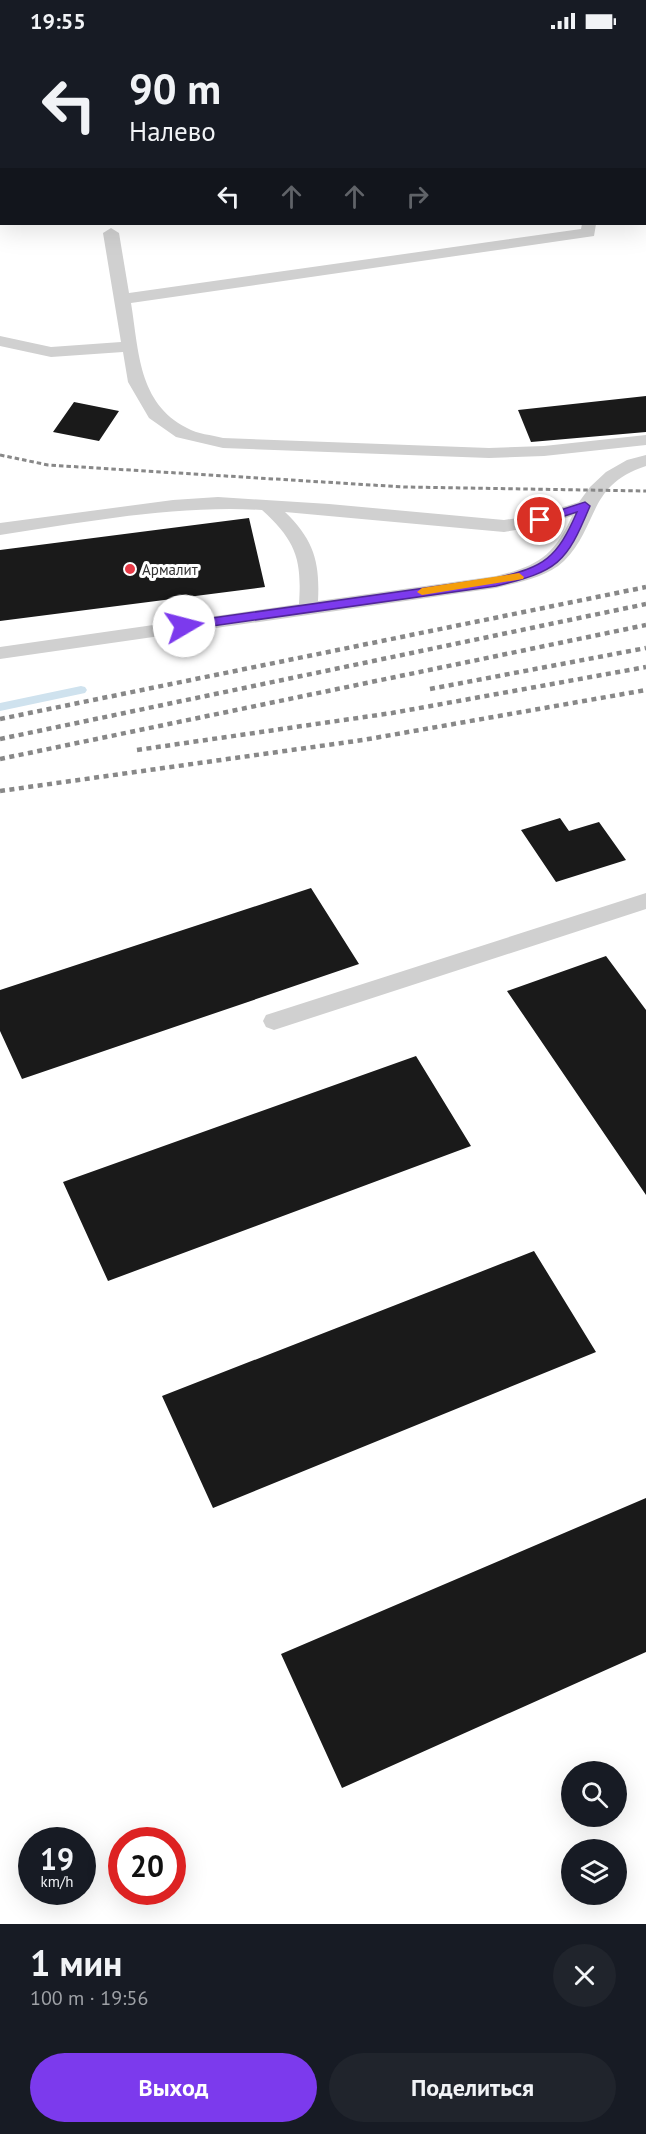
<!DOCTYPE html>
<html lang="ru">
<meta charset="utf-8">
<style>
:root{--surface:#171b24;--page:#20242c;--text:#f1f3f6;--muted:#9ea1a6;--accent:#7c3aed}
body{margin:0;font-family:"PT Sans",sans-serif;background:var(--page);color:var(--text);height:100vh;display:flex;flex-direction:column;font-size:22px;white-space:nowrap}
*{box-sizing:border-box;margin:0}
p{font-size:20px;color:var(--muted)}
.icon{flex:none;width:33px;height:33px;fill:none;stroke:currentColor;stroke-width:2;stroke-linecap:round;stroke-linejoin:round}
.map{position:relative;height:1882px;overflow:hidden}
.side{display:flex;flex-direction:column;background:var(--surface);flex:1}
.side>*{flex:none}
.guide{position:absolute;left:0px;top:0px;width:646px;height:183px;box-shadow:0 6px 24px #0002;background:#171b24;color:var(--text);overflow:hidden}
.tools{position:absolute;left:561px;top:1719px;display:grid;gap:12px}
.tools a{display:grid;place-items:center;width:66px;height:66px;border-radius:50%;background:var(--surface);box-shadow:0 6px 24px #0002;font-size:30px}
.speed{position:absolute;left:18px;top:1785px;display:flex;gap:12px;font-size:30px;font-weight:700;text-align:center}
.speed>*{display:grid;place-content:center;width:78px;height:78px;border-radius:50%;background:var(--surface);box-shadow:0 6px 24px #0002;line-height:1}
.speed small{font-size:15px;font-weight:400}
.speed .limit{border:9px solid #d22;background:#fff;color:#111}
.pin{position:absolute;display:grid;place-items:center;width:51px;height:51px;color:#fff;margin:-26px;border:3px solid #fff;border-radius:50%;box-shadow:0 2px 6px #0007}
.me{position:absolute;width:66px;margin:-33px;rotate:82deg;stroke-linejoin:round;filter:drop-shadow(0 0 4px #0008)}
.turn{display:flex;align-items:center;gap:21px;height:126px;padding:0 30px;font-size:27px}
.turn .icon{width:78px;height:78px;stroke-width:2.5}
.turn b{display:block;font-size:42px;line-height:51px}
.lanes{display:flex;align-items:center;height:57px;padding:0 30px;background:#0003;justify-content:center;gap:30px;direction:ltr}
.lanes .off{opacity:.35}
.round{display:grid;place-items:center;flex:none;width:63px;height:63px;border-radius:32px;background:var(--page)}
.summary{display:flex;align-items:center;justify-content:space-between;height:102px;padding:0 30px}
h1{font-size:36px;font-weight:700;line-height:45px}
.action{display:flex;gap:12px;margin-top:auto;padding:12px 30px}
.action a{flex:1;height:69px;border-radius:36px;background:var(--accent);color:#fff;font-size:24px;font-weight:700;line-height:69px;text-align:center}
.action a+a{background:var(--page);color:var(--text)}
.status{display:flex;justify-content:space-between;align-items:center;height:42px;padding:0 30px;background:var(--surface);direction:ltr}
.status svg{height:16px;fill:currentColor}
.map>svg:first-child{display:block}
</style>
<div class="status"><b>19:55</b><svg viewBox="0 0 49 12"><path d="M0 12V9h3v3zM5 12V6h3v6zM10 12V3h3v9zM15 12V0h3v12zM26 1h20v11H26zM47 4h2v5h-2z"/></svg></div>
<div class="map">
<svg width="646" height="1882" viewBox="0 0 646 1882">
<rect width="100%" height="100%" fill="#fff"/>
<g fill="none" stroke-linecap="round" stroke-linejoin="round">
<!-- stream -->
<path fill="#cfe2ee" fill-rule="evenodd" d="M81 644 85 645 87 648 85 651 0 669V661Z"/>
</g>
<!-- building -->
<path fill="#1a1a1a" d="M646 354V390L531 400 518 368Z
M74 360 119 369 99 399 53 390Z
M249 476 265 545 0 579V508Z
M560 776 569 789 599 780 626 818 556 840 521 788Z
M311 846 359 922 22 1037 0 989V948Z
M606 914 646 968V1153L507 949Z
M416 1014 471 1104 108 1239 63 1140Z
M534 1209 596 1310 213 1466 162 1354Z
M646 1456V1610L342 1746 281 1612Z"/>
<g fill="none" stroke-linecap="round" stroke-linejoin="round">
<!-- service -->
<path fill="#d0d0d0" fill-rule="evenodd" d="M124 0H138V2H124Z
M645 5H646V13H645Z
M645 64H646V72H645Z
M0 76H2V84H0Z
M645 81H646V89H645Z
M582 182H596L594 194 131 261C139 309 138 361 187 386 197 392 212 393 223 396L489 406 544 404 646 393V403L544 414 489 416 223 406 176 395 149 376 128 340 123 310 51 315 0 304V294L51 305 121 300 103 191 111 186 119 191 129 251 581 187Z
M646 413V424C587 443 599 484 564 519 546 536 519 540 496 546L0 617V605L299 562C302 517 296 499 262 468 174 463 87 480 0 493V481L173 458 218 455 329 462 504 478 537 473 579 460 590 445 606 430 627 418ZM285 470 504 490 540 484 572 474C554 514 538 524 496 534L318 559C320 520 314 498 285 470Z
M646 851V867L274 988 266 985 263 979 266 973Z"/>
<!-- rail-far1 -->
<path stroke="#888" stroke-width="3" stroke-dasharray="4.5 3" stroke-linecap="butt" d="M0 413 48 423 404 445 646 449"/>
<!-- rail -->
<path stroke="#888" stroke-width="4.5" stroke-dasharray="5 4.5" stroke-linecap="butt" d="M430 647 646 606
M0 677 646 545
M0 697 646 562
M137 708 392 671 646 625
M0 717 646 583
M0 749 363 698 646 648"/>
</g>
<!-- route -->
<path fill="#7c3aed" stroke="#51269a" stroke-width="1.5" d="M585 460 590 464C566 522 558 529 496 544L184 588 178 584 184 580 496 536C545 525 557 516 577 470L540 482 536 481V476Z"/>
<!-- slow -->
<path fill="#f59e0b" d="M519 531 524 535 523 537 422 553 417 550 422 546Z"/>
<!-- markers -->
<circle fill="#e63946" stroke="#fff" stroke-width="2" cx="130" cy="527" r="6"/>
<g text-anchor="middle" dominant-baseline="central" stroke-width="6" stroke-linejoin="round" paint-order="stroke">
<!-- poi labels -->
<g font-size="15" fill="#333" stroke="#fff" text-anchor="start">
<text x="142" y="527">Армалит</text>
</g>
</g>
</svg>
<div class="tools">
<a><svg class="icon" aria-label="search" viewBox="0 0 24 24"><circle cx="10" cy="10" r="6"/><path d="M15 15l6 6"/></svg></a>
<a><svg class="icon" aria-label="layers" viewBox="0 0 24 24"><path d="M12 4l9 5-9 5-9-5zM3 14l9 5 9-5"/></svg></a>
</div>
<div class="speed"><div>19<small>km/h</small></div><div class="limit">20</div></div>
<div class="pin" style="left:540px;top:478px;background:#d93025"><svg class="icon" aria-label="arrive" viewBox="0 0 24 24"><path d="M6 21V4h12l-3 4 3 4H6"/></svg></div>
<svg class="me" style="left:184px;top:584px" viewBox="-20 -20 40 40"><circle r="19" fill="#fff"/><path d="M0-13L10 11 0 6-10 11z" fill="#7c3aed"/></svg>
<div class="guide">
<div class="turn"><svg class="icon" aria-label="left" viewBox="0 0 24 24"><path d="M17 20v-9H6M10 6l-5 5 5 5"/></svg><div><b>90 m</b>Налево</div></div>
<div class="lanes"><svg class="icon" aria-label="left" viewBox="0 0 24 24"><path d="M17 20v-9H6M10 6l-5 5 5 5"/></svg><svg class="icon off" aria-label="ahead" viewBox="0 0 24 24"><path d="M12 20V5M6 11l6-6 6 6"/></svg><svg class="icon off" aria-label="ahead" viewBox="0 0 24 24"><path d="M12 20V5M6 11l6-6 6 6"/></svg><svg class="icon off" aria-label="right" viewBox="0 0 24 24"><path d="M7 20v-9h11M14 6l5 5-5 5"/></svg></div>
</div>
</div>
<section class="side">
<div class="summary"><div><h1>1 мин</h1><p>100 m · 19:56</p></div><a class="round"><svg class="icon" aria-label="close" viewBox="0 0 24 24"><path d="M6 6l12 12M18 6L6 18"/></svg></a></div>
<div class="action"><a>Выход</a><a>Поделиться</a></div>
</section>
